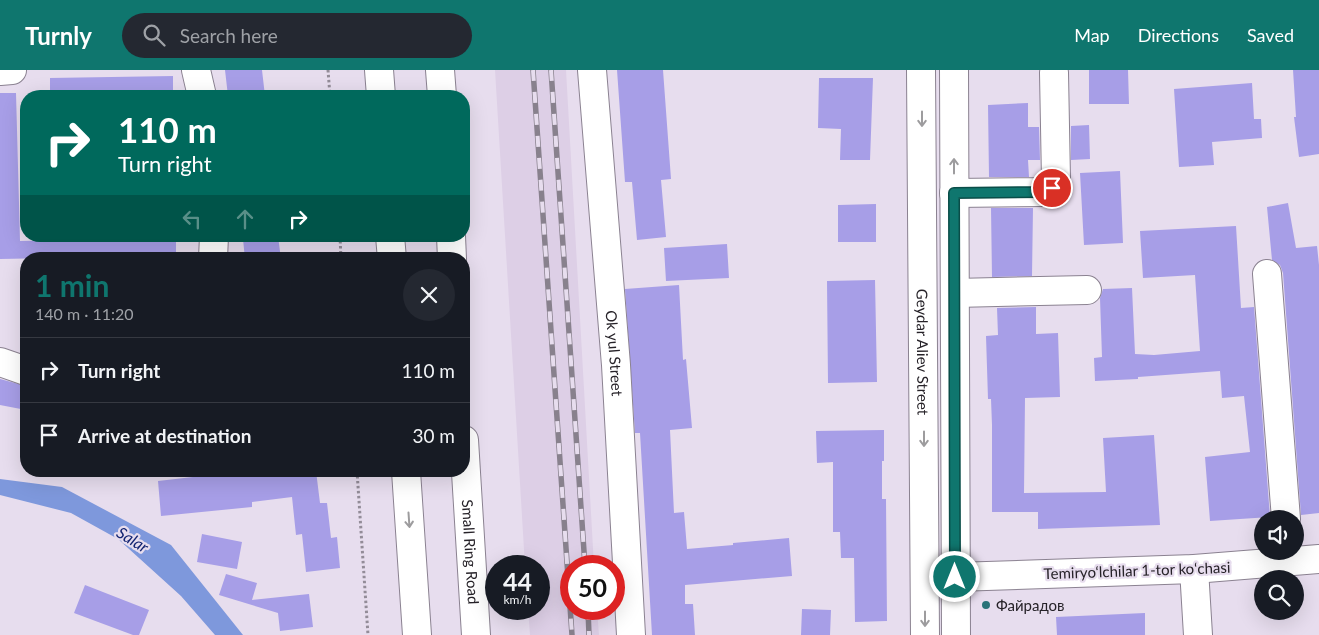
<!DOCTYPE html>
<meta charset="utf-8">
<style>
:root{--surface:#171b24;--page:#242831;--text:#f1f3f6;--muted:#9ea1a6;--line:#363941;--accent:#0f766e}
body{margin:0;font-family:Lato,sans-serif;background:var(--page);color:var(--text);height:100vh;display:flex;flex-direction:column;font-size:19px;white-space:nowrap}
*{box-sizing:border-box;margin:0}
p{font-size:16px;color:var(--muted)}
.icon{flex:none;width:28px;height:28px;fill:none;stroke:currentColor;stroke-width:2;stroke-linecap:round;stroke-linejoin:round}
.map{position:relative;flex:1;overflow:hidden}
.panel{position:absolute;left:20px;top:182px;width:450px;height:225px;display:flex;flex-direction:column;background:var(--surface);border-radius:20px;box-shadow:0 5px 20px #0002}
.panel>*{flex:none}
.hud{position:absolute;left:20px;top:20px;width:450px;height:152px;border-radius:20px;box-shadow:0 5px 20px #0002;background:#00695c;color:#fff;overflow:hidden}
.tools{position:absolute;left:1254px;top:440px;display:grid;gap:10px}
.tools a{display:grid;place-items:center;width:50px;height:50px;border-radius:50%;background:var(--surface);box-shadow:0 5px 20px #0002;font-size:25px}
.speed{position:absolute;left:485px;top:485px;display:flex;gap:10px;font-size:25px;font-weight:700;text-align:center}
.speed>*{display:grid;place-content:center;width:65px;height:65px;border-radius:50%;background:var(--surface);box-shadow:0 5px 20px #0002;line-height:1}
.speed small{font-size:12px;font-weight:400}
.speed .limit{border:8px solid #d22;background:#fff;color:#111}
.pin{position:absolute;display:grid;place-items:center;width:42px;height:42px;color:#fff;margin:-21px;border:2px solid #fff;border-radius:50%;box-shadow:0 1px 5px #0007}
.me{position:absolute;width:55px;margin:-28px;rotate:0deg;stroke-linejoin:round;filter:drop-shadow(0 0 4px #0008)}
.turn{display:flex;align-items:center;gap:18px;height:105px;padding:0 15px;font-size:22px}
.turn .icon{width:65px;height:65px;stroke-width:2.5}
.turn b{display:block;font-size:35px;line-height:42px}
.lanes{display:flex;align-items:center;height:48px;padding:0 15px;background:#0003;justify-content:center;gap:25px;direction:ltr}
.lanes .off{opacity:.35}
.round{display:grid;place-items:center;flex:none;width:52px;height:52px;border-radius:26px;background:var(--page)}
.headline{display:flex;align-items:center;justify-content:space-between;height:85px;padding:0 15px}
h1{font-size:30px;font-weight:700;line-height:38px;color:var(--accent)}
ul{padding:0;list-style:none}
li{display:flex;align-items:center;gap:15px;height:65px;padding:0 15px;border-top:1px solid var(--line)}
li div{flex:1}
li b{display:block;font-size:19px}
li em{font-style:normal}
header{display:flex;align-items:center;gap:30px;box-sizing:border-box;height:70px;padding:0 25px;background:var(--accent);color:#fff}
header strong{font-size:24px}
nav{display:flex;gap:28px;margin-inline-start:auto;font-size:18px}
.search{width:350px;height:45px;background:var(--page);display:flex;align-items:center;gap:12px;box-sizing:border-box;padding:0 18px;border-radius:28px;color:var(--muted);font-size:19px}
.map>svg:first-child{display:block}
</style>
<header>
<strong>Turnly</strong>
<div class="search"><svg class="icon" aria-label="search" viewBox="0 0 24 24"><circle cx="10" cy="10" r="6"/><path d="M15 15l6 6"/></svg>Search here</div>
<nav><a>Map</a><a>Directions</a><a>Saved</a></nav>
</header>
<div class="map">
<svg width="1319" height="565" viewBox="0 0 1319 565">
<rect width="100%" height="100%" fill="#e7ddee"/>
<!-- built -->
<path fill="#ddcfe6" d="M495 0H566L594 496H571V539H597L599 565H530L528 539H539V496H525Z"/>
<!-- water -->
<path fill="#7e98dc" d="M0 409 62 417 171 475 243 565H215L181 526 118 469 71 443 0 425Z"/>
<!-- building -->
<path fill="#a79ee7" d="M225 0H262L265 26H228Z
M617 0H663L671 109 661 110 666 167 637 170 632 112H625Z
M1089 0H1128L1129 34H1089Z
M1293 0H1319V84L1299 87 1294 47H1296Z
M173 6V26H50V8Z
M819 8H873L870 90H840L841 59 818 58Z
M1252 13 1254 49H1261L1262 68 1212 72 1214 95 1179 97 1174 19Z
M0 23H16L20 171 176 168V189L52 188 0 189Z
M1028 33V57H1039L1040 90H1028L1029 107H989L988 35Z
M1089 55 1090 89 1071 90V56Z
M1120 101 1123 173 1084 175 1080 103Z
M1288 133 1296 178 1317 176 1319 195V443L1301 445 1283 203 1280 195 1272 190 1267 137Z
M876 134V172H838V135Z
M991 138H1033L1032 206 992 207Z
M1236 156 1241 238 1254 237 1270 447 1210 451 1205 387 1250 382 1244 326 1222 328 1220 301 1138 307V309L1095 311 1094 288 1102 287 1100 228 1103 219 1132 218 1135 284 1154 285 1200 281 1195 205 1143 208 1140 161Z
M268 166H278L281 189H245L243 169Z
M727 174 729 208 666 211 664 178Z
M875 210 877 312 828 313 827 211Z
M679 215 683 290 686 289 692 358 670 360 674 443 684 442 687 479 733 475V473L789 468 792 506 685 515V534H693L695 565H652L640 363H635L625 219Z
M1036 237V264L1058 263 1060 327 1025 328 1024 423 1106 422 1103 368 1154 365 1160 455 1038 459V442H992V355L991 329H988L986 266 998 265 997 238Z
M0 309 26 316V340L0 335Z
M884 360V391H882V429H886L887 551 855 552 854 488H841L840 462H833V392L817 393 816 361Z
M245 401H316L320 433H327L331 468 337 467 340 498 306 502 302 464 296 465 292 427 252 432V437L161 446 158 411Z
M202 464 242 472 237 499 197 492Z
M226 504 257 513 252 530 309 524 313 557 280 561 278 543 219 525Z
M85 515 149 540 139 565H133L74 543Z
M802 539 831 540 830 565H801Z
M1145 543V565H1057L1056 547Z"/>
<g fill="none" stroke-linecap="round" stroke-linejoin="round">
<!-- minor casing -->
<g stroke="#8b8291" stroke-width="30">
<g id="minor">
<path d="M196 0 202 26"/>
<path id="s1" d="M592 0 616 295 631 565"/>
<path d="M0 1 12 0"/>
<path d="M954 123 1044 122 1052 118 1056 110 1054 3"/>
<path d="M213 189 214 166"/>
<path d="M1267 204 1286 449"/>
<path d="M955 223 1087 220"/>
<path d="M0 292 26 301"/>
<path d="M1194 499 1198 565"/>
<path d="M955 507 1194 499 1319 489"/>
</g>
</g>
<!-- major casing -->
<g stroke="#8b8291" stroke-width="30">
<g id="major">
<path id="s2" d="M921 0 925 565"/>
<path d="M954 0 956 565"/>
</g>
</g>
<!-- highway casing -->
<g stroke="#8b8291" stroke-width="30">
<g id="highway">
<path d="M379 0 381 26"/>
<path d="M440 0 442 26"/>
<path d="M390 166 392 189"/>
<path d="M451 166 452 189"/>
<path id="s3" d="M464 370 476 565"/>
<path d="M406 401 417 565"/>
</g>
</g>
<!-- path -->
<path stroke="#938c98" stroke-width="3" stroke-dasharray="2.5 2.5" stroke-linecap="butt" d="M328 0 330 26
M340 166 341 189
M357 401 368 565"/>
<!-- minor -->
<use href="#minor" stroke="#fff" stroke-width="28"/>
<!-- major -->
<use href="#major" stroke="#fff" stroke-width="28"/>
<!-- highway -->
<use href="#highway" stroke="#fff" stroke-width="28"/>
<!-- rail casing -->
<g stroke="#88818d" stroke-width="5.5">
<path id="rail" d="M533 0 572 565
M551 0 585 496
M588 539 589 565"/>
</g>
<!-- rail -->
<use href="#rail" stroke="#e7ddee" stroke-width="4" stroke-dasharray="11" stroke-linecap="butt"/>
</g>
<!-- one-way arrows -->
<defs><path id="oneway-shaft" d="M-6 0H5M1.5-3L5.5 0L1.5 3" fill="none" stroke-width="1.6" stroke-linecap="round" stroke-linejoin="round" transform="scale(1.25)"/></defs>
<g stroke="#9d9c9e">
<use href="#oneway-shaft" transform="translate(922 49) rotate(90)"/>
<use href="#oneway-shaft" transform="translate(954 96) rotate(-90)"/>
<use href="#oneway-shaft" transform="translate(924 369) rotate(90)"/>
<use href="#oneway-shaft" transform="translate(409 450) rotate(86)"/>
<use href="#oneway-shaft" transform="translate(925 549) rotate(90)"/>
</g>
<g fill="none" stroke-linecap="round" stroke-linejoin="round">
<!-- route casing -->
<g stroke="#0a4d48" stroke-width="12">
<path id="route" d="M955 507 954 123 1044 122 1052 118"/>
</g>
<!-- route -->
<use href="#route" stroke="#0f766e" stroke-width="9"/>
</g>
<!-- markers -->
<circle fill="#297379" stroke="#e7ddee" stroke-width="2" cx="986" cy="535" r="5"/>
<g text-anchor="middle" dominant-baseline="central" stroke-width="4.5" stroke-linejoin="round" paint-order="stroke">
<!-- street labels -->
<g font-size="15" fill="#262228" stroke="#e7ddee">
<text stroke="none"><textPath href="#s1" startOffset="284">Ok yul Street</textPath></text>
<text stroke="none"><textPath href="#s2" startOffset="282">Geydar Aliev Street</textPath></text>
<text stroke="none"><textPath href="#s3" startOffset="112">Small Ring Road</textPath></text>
<text transform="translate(1137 500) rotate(-2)">Temiryo‘lchilar 1-tor koʻchasi</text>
</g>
<!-- poi labels -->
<g font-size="15" fill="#262228" stroke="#e7ddee" text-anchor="start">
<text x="996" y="535">Файрадов</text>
</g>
<!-- water labels -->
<g font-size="16" font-style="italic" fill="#132472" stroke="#e7ddee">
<text transform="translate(133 469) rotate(32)">Salar</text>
</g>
</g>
</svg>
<div class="tools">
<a><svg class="icon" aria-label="sound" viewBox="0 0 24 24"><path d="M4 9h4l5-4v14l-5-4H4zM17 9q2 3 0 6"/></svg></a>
<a><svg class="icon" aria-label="search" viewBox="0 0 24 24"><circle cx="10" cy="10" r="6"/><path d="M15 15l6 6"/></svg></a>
</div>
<div class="speed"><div>44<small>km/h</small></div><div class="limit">50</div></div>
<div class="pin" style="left:1052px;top:118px;background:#d93025"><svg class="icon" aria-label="arrive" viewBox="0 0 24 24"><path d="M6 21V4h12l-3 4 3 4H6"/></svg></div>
<svg class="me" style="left:955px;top:507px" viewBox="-20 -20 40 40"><circle r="17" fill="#0f766e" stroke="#fff" stroke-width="3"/><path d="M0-11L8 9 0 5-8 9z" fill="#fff"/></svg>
<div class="hud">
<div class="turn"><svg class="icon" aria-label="right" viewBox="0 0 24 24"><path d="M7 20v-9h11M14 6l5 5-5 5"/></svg><div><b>110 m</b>Turn right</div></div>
<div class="lanes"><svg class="icon off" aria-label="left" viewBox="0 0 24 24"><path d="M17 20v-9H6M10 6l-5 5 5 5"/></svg><svg class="icon off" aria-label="ahead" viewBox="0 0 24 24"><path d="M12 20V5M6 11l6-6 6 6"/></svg><svg class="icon" aria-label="right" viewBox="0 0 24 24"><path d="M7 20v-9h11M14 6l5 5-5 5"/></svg></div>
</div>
<section class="panel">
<div class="headline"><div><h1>1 min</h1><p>140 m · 11:20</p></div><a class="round"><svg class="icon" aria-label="close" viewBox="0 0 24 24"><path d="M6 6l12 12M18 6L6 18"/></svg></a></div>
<ul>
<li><svg class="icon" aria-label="right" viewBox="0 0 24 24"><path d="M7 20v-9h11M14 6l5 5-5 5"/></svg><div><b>Turn right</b></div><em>110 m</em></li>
<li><svg class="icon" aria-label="arrive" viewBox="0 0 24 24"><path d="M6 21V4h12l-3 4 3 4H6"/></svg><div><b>Arrive at destination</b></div><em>30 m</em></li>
</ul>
</section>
</div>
